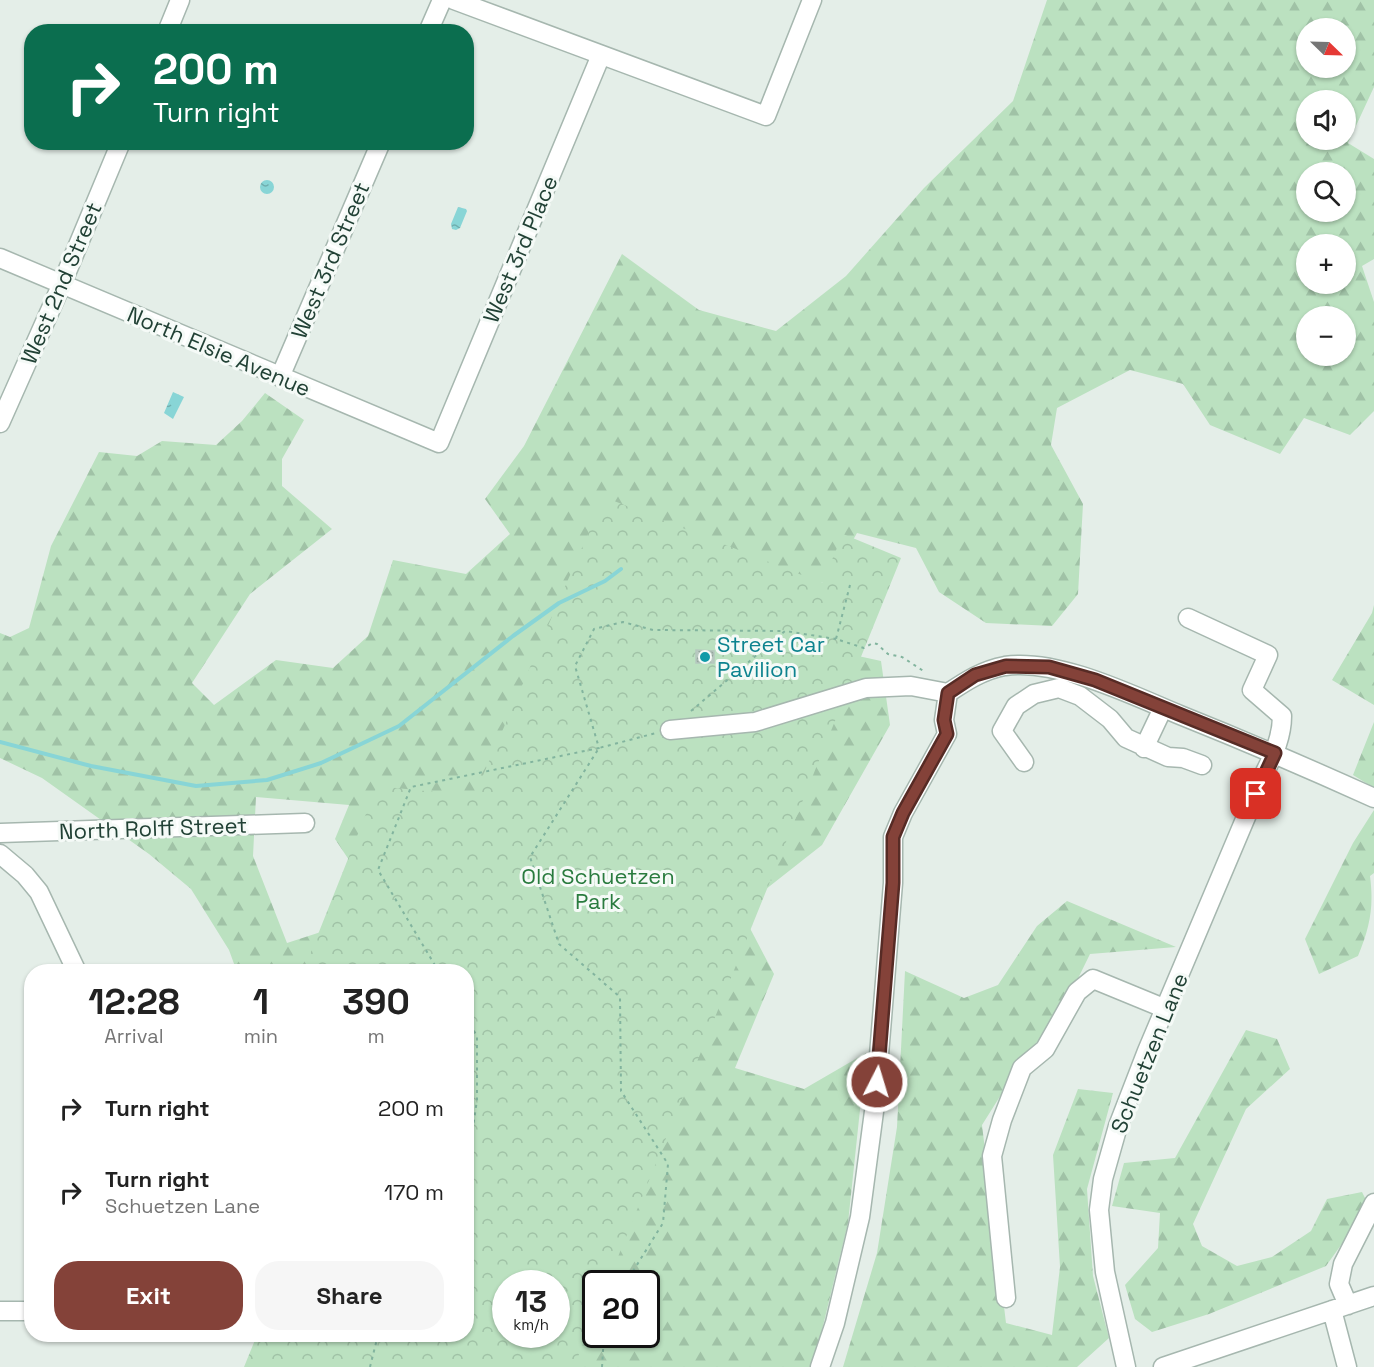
<!DOCTYPE html>
<meta charset="utf-8">
<style>
:root{--surface:#fff;--page:#f6f6f6;--text:#222;--muted:#767676;--accent:#844239}
body{margin:0;font-family:"Space Grotesk",sans-serif;background:var(--page);color:var(--text);height:100vh;display:flex;flex-direction:column;font-size:22px;white-space:nowrap}
*{box-sizing:border-box;margin:0}
p{font-size:20px;color:var(--muted)}
.icon{flex:none;width:33px;height:33px;fill:none;stroke:currentColor;stroke-width:2;stroke-linecap:round;stroke-linejoin:round}
.map{position:relative;flex:1;overflow:hidden}
.drawer{position:absolute;left:24px;top:964px;width:450px;height:378px;display:flex;flex-direction:column;background:var(--surface);border-radius:24px;box-shadow:0 2px 4px #0004}
.drawer>*{flex:none}
.guide{position:absolute;left:24px;top:24px;width:450px;height:126px;border-radius:24px;box-shadow:0 2px 4px #0004;background:#0b6e4f;color:#fff;overflow:hidden}
.needle{width:39px;rotate:113deg}
.controls{position:absolute;left:1296px;top:18px;display:grid;gap:12px}
.controls a{display:grid;place-items:center;width:60px;height:60px;border-radius:50%;background:var(--surface);box-shadow:0 2px 4px #0004;font-size:30px}
.speed{position:absolute;left:492px;top:1270px;display:flex;gap:12px;font-size:30px;font-weight:700;text-align:center}
.speed>*{display:grid;place-content:center;width:78px;height:78px;border-radius:50%;background:var(--surface);box-shadow:0 2px 4px #0004;line-height:1}
.speed small{font-size:15px;font-weight:400}
.speed .limit{border:3px solid #111;border-radius:9px;background:#fff;color:#111}
.pin{position:absolute;display:grid;place-items:center;width:51px;height:51px;color:#fff;margin:-26px;border-radius:12px;box-shadow:0 3px 9px #0006}
.me{position:absolute;width:66px;margin:-33px;rotate:5deg;stroke-linejoin:round;filter:drop-shadow(0 0 4px #0008)}
.turn{display:flex;align-items:center;gap:21px;height:126px;padding:0 30px;font-size:27px}
.turn .icon{width:78px;height:78px;stroke-width:2.5}
.turn b{display:block;font-size:42px;line-height:51px}
.eta{display:flex;justify-content:space-evenly;align-items:center;height:102px;text-align:center}
.eta b{font-size:36px;font-weight:700;line-height:42px}
.action{display:flex;gap:12px;margin-top:auto;padding:12px 30px}
.action a{flex:1;height:69px;border-radius:24px;background:var(--accent);color:#fff;font-size:24px;font-weight:700;line-height:69px;text-align:center}
.action a+a{background:var(--page);color:var(--text)}
ul{padding:0;list-style:none}
li{display:flex;align-items:center;gap:18px;height:84px;padding:0 30px}
li div{flex:1}
li b{display:block;font-size:22px}
li em{font-style:normal}
.map>svg:first-child{display:block}
</style>
<div class="map">
<svg width="1374" height="1367" viewBox="0 0 1374 1367">
<defs>
<pattern id="forest-firs" width="22" height="20" patternUnits="userSpaceOnUse" patternTransform="scale(1.5)"><rect width="22" height="20" fill="#bbe1c0"/><path d="M5 1l3.5 6h-7zM16 11l3.5 6h-7z" fill="#a0c2a6"/></pattern>
<pattern id="park-crowns" width="20" height="18" patternUnits="userSpaceOnUse" patternTransform="scale(1.5)"><rect width="20" height="18" fill="#bbe1c0"/><path d="M2 6a3 3 0 1 1 6 0M12 15a3 3 0 1 1 6 0" fill="none" stroke="#a0c2a6"/></pattern>
<pattern id="water-ripples" width="26" height="14" patternUnits="userSpaceOnUse" patternTransform="scale(1.5)"><rect width="26" height="14" fill="#88d5d6"/><path d="M2 4q2-2 4 0t4 0M15 11q2-2 4 0t4 0" fill="none" stroke="#6faeae"/></pattern>
<pattern id="building-cross-hatch" width="8" height="8" patternUnits="userSpaceOnUse" patternTransform="scale(1.5)"><rect width="8" height="8" fill="#b9c9c1"/><path d="M0 0l8 8M0 8l8-8" fill="none" stroke="#96a59e"/></pattern>
</defs>
<rect width="100%" height="100%" fill="#e4eee8"/>
<!-- forest -->
<path fill="url(#forest-firs)" fill-rule="evenodd" d="M1047 0H1374V87L1348 143 1374 159V259L1362 266 1374 302V411L1350 435 1304 418 1280 454 1210 425 1183 384 1130 370 1057 408 1051 445 1083 504 1078 594 1052 626 986 623 939 592 916 548 857 533 832 577 798 596 799 643 881 661 890 725 822 845 756 897 742 913 774 974 735 1068 804 1089 866 1053 848 1223 813 1367H425L466 1335V972H237L229 950 191 889 149 854 42 778 0 758V633L10 637 29 628 51 546 99 452 137 456 162 441 216 445 242 421 265 393 304 420 282 459V486L332 529 250 594 192 683 214 705 276 660 333 668 368 636 393 560 466 574 510 534 485 499 524 446 622 254 699 310 776 331 846 276 924 188 1013 101ZM1306 28H1346V68H1306ZM1306 100H1346V140H1306ZM1306 172H1346V212H1306ZM1306 244H1346V284H1306ZM1306 316H1346V356H1306ZM256 797 349 805 335 839 355 869 330 929 287 943 253 856ZM506 1284H556V1335H506ZM596 1284H646V1335H596Z
M1374 605V705L1332 680 1372 613Z
M1374 722V788L1353 775Z
M1374 810V873L1370 876C1374 907 1370 927 1358 956L1319 974 1305 939 1353 843Z
M1067 901 1176 947 1090 954 1065 1005 1021 1063 982 1125 1006 1323 1052 1335 1060 1267 1053 1155 1078 1089 1113 1093 1087 1189 1093 1276 1109 1338 1077 1367H843L877 1253 897 1127 905 971 964 998 998 985 1037 926Z
M1246 1030 1277 1039 1290 1069 1246 1109 1193 1224 1202 1246 1237 1266 1272 1257 1311 1231 1327 1199 1362 1192 1369 1206 1326 1266 1209 1314 1152 1332 1135 1319 1125 1285 1158 1248 1160 1213 1112 1206 1124 1163 1175 1158Z"/>
<!-- park -->
<path fill="url(#park-crowns)" fill-rule="evenodd" d="M604 497 822 583 843 534 901 558 607 1284H596L595 1313 574 1367H244L257 1335H466V972H303L377 786 474 796ZM506 1284H556V1335H506Z"/>
<!-- water -->
<path fill="url(#water-ripples)" d="M260 187a7 7 0 1 1 14 0a7 7 0 1 1-14 0Z
M458 207 466 209 467 211 460 228 456 230 452 229 451 224Z
M173 392 184 397 173 419 164 413Z"/>
<g fill="none" stroke-linecap="round" stroke-linejoin="round">
<!-- stream -->
<path stroke="#88d5d6" stroke-width="4" d="M0 742 91 766 196 786 267 780 321 763 399 726 513 636 559 603 605 581 621 569"/>
</g>
<!-- building -->
<path fill="url(#building-cross-hatch)" stroke="#b5c8be" stroke-width="1.5" d="M696 650 714 651V663H696Z"/>
<g fill="none" stroke-linecap="round" stroke-linejoin="round">
<!-- minor casing -->
<g stroke="#a6b7af" stroke-width="21">
<path id="minor" d="M454 0 766 116 812 0
M167 32 180 0
M428 32 442 0
M0 258 439 443 601 55
M280 377 381 142
M0 423 61 286 121 142
M670 730 755 722 866 688 911 686 948 693
M1144 748 1163 708
M1024 762 1002 731 1016 706 1034 694 1059 688 1080 696 1110 719 1126 738 1168 757 1183 758 1202 765
M0 833 305 823
M0 854 25 875 39 892 77 972
M1006 1298 992 1156 1002 1120 1022 1068 1045 1049 1077 992 1093 979 1166 1009
M1348 1305 1339 1284 1343 1264 1374 1203
M1332 1310 1347 1367
M0 1311H32
M820 1367 835 1323 860 1217 875 1104 893 883V837L903 813 947 734 944 720 948 693C966 681 983 670 1005 666 1057 658 1132 695 1180 715 1245 741 1310 769 1374 798
M1126 1367 1105 1272 1099 1210 1103 1179 1118 1126 1147 1051 1265 772C1274 754 1282 736 1282 716L1252 690 1268 655 1188 618
M1163 1367 1374 1296"/>
</g>
<!-- path -->
<path stroke="#82b49e" stroke-width="2" stroke-dasharray="3 4.5" stroke-linecap="butt" d="M850 585 836 639 864 648 873 643 877 644 888 654 902 657 925 672
M691 711 785 631 836 639
M439 972 378 870 411 787 599 748 575 666 594 629 623 622 653 630 785 631
M466 1018 477 1036V1100L466 1175
M625 1284 663 1223 668 1164 621 1091 620 997 559 944 530 857 599 748 656 733
M370 1367 378 1335
M602 1367 604 1335"/>
<!-- minor -->
<use href="#minor" stroke="#fff" stroke-width="18"/>
</g>
<g fill="none" stroke-linecap="round" stroke-linejoin="round">
<!-- route casing -->
<g stroke="#562b25" stroke-width="15">
<path id="route" d="M877 1082 893 883V837L903 813 947 734 944 720 948 693 975 675 1006 666 1049 667 1095 680 1275 753 1256 794"/>
</g>
<!-- route -->
<use href="#route" stroke="#844239" stroke-width="10"/>
</g>
<!-- markers -->
<circle fill="#0f9aa8" stroke="#f5faf7" stroke-width="2" cx="705" cy="657" r="6"/>
<g text-anchor="middle" dominant-baseline="central" stroke-width="6" stroke-linejoin="round" paint-order="stroke">
<!-- street labels -->
<g font-size="22" fill="#214135" stroke="#f5faf7">
<text transform="translate(520 249) rotate(-67)">West 3rd Place</text>
<text transform="translate(330 260) rotate(-67)">West 3rd Street</text>
<text transform="translate(61 283) rotate(-67)">West 2nd Street</text>
<text transform="translate(219 351) rotate(23)">North Elsie Avenue</text>
<text transform="translate(153 828) rotate(-2)">North Rolff Street</text>
<text transform="translate(1149 1053) rotate(-68)">Schuetzen Lane</text>
</g>
<!-- culture labels -->
<g font-size="22" fill="#0d838f" stroke="#f5faf7" text-anchor="start">
<text x="717" y="644">Street Car<tspan x="717" dy="25">Pavilion</tspan></text>
</g>
<!-- park labels -->
<g font-size="22" fill="#297b3e" stroke="#f5faf7">
<text x="598" y="876">Old Schuetzen<tspan x="598" dy="25">Park</tspan></text>
</g>
</g>
</svg>
<div class="controls">
<a><svg class="needle" viewBox="-14 -14 28 28"><path d="M0-13l5 13h-10z" fill="#e53935"/><path d="M0 13l5-13h-10z" fill="#767676"/></svg></a>
<a><svg class="icon" aria-label="sound" viewBox="0 0 24 24"><path d="M4 9h4l5-4v14l-5-4H4zM17 9q2 3 0 6"/></svg></a>
<a><svg class="icon" aria-label="search" viewBox="0 0 24 24"><circle cx="10" cy="10" r="6"/><path d="M15 15l6 6"/></svg></a>
<a>+</a>
<a>−</a>
</div>
<div class="speed"><div>13<small>km/h</small></div><div class="limit">20</div></div>
<div class="pin" style="left:1256px;top:794px;background:#d93025"><svg class="icon" aria-label="arrive" viewBox="0 0 24 24"><path d="M6 21V4h12l-3 4 3 4H6"/></svg></div>
<svg class="me" style="left:877px;top:1082px" viewBox="-20 -20 40 40"><circle r="17" fill="#844239" stroke="#fff" stroke-width="3"/><path d="M0-11L8 9 0 5-8 9z" fill="#fff"/></svg>
<div class="guide">
<div class="turn"><svg class="icon" aria-label="right" viewBox="0 0 24 24"><path d="M7 20v-9h11M14 6l5 5-5 5"/></svg><div><b>200 m</b>Turn right</div></div>
</div>
<section class="drawer">
<div class="eta">
<div><b>12:28</b><p>Arrival</p></div>
<div><b>1</b><p>min</p></div>
<div><b>390</b><p>m</p></div>
</div>
<ul>
<li><svg class="icon" aria-label="right" viewBox="0 0 24 24"><path d="M7 20v-9h11M14 6l5 5-5 5"/></svg><div><b>Turn right</b></div><em>200 m</em></li>
<li><svg class="icon" aria-label="right" viewBox="0 0 24 24"><path d="M7 20v-9h11M14 6l5 5-5 5"/></svg><div><b>Turn right</b><p>Schuetzen Lane</p></div><em>170 m</em></li>
</ul>
<div class="action"><a>Exit</a><a>Share</a></div>
</section>
</div>
